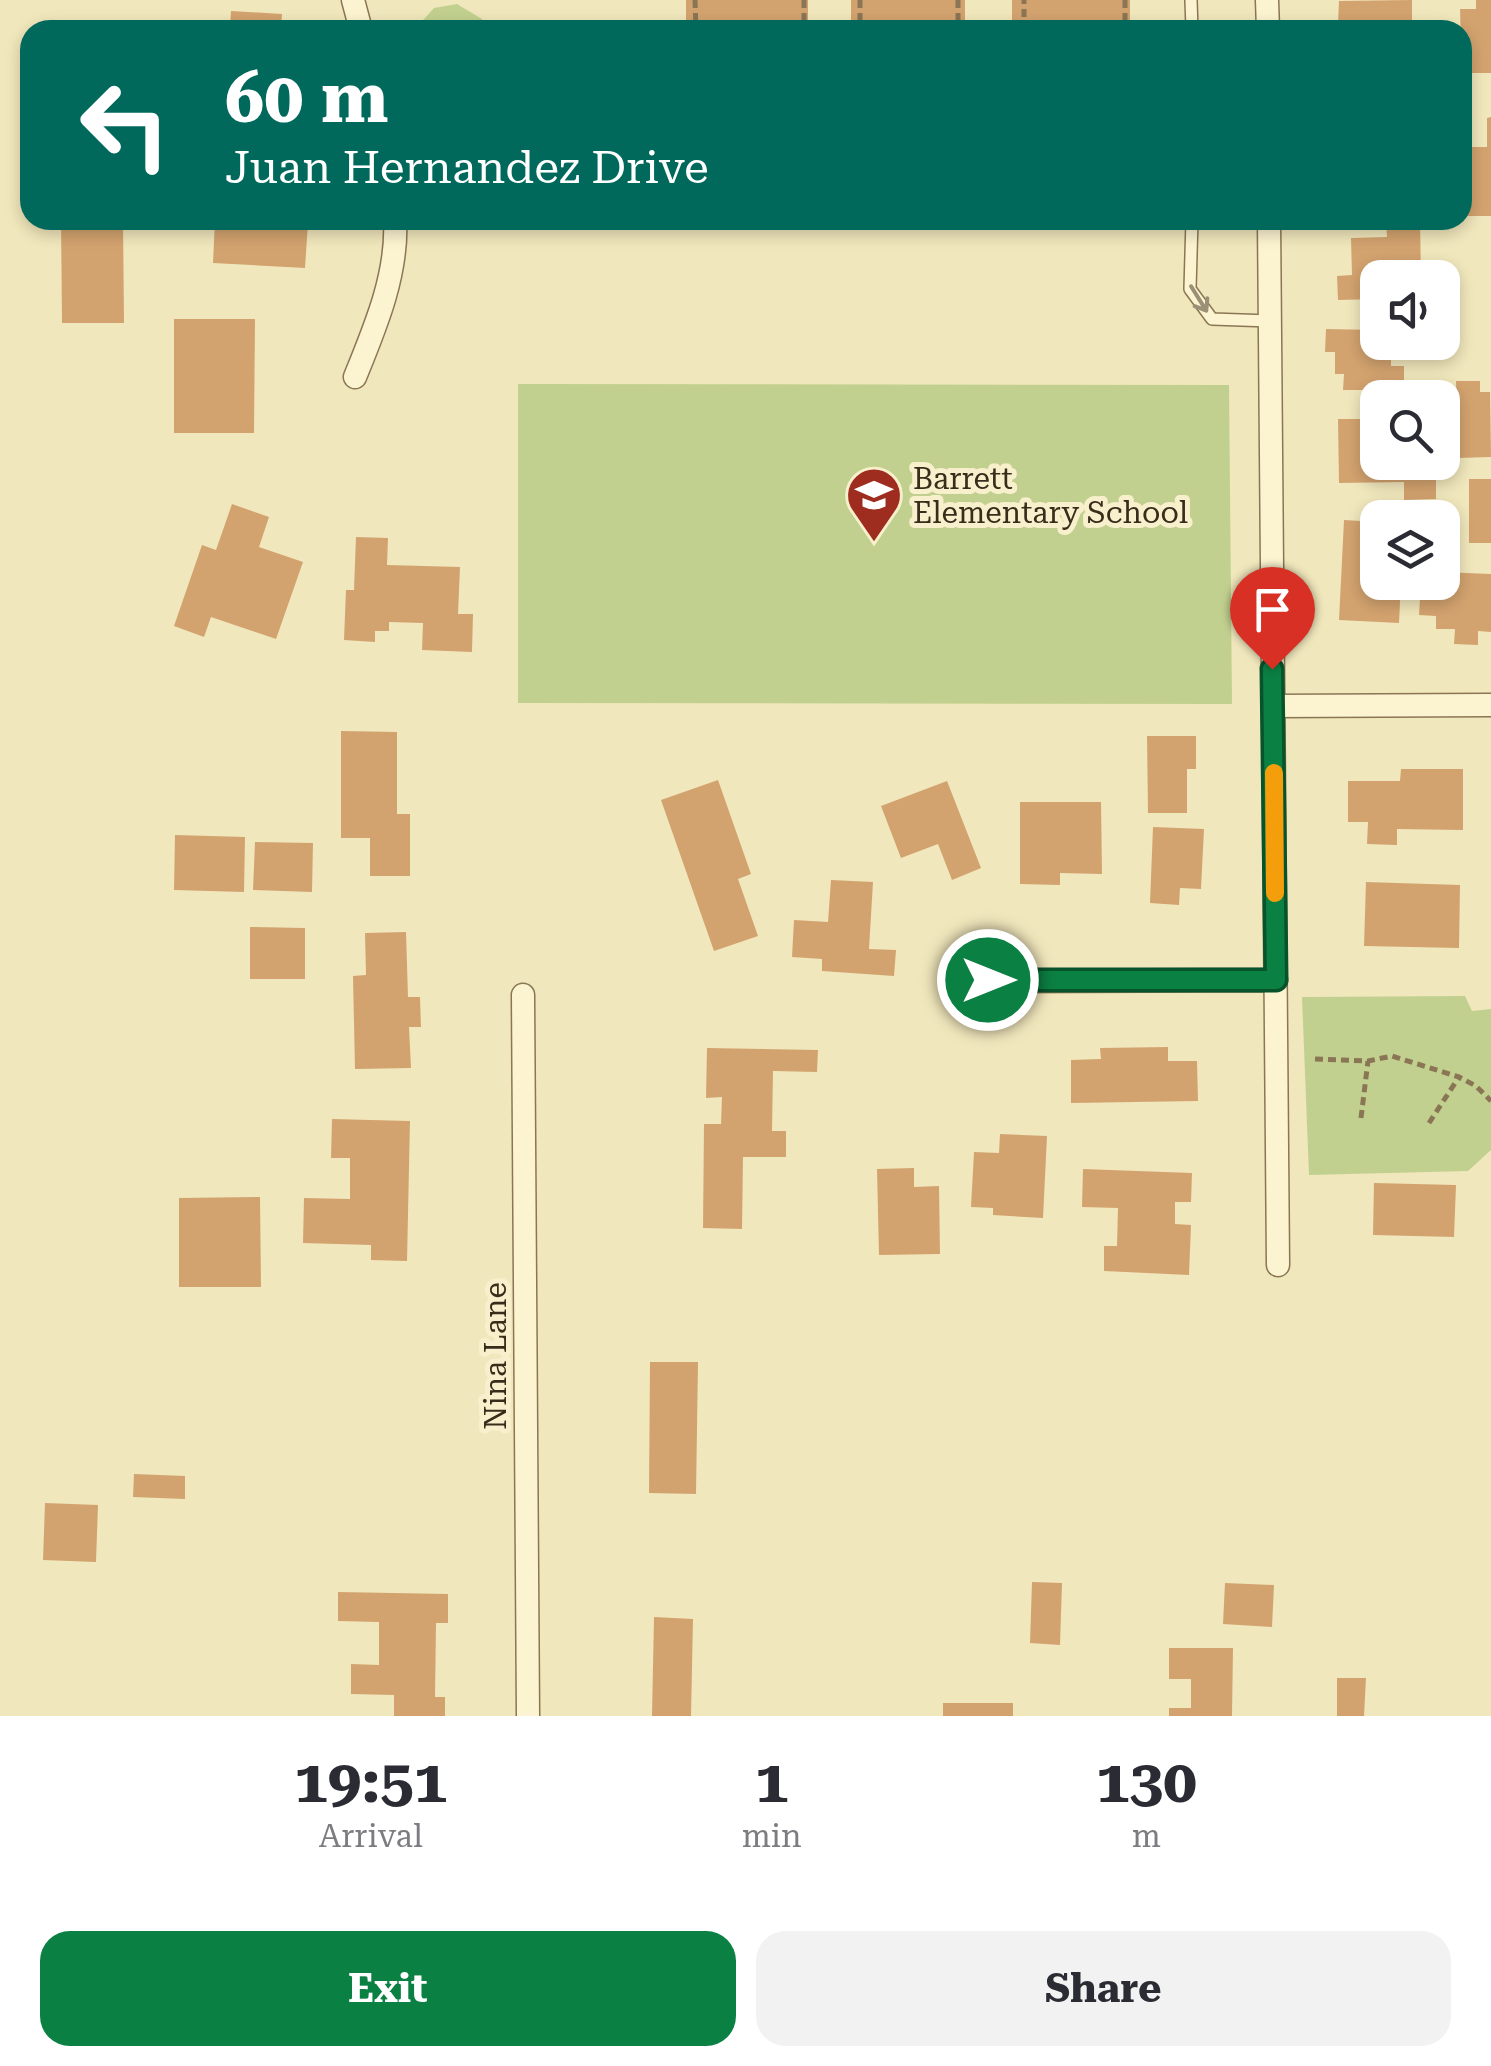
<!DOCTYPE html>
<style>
:root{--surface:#fff;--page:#f2f2f3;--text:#2b2b33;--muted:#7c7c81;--accent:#0b8043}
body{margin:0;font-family:"Roboto Serif",serif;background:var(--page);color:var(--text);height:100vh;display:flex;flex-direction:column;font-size:38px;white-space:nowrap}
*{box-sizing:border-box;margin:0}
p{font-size:32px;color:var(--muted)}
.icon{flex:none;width:55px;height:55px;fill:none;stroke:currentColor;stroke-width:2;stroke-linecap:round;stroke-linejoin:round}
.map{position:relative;height:1716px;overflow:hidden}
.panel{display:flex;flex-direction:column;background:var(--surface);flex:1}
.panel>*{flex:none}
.top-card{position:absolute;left:20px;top:20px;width:1452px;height:210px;border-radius:30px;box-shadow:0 5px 15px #0003;background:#00695c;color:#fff;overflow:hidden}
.buttons{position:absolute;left:1360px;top:260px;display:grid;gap:20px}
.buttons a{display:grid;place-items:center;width:100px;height:100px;border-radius:20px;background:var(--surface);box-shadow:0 5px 15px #0003;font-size:50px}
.pin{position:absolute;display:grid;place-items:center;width:85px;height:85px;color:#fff;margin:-102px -42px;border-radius:50% 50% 50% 0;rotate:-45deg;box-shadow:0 0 10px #0007}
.pin .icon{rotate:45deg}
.me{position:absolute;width:110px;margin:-55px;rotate:90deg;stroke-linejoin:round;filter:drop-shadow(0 0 8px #0008)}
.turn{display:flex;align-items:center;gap:35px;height:210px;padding:0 40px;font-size:45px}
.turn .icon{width:130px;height:130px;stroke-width:2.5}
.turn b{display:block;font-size:70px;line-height:85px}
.eta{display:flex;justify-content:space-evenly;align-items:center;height:170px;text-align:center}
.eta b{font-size:60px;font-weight:700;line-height:70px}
.primary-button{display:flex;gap:20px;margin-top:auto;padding:20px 40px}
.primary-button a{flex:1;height:115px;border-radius:30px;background:var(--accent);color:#fff;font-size:40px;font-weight:700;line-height:115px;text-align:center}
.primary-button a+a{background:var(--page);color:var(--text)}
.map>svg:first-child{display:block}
</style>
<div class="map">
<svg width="1491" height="1716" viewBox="0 0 1491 1716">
<rect width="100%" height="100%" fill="#f1e7bc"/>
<!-- green -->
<path fill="#c2d08f" d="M457 4 482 19 487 30H414L434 8Z
M518 384 1229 385 1232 704 518 703Z
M1465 996 1472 1011 1491 1009V1150L1468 1171 1309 1175 1302 997Z"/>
<!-- building -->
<path fill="#d3a36f" d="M686 0H808V30H686Z
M851 0H965V30H851Z
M1012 0H1130V30H1012Z
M1412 0V26L1338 24 1339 1Z
M1476 0H1491V73H1462L1460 9H1476Z
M231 11 282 14 281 30H187V24L230 27Z
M1491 117V216H1462L1464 147H1487V118Z
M61 220H123L124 323H62Z
M215 220 308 223 305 268 213 263Z
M1420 220 1421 278H1378V299L1338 300 1337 276 1352 275 1351 238 1387 237 1386 221Z
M174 319H255L254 433H174Z
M1326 329 1378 330V342H1391V366H1404V398H1378V412H1371V390H1343L1344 374H1335V352H1325Z
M1456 381H1480V392H1490L1491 457 1458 458Z
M1338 419H1378V462H1436V499L1404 500V482L1339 483Z
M1469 479H1491V543H1469Z
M232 504 269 517 259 547 303 562 276 639 211 617 204 637 174 626 202 545 216 550Z
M1407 509 1447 510V541H1442V518H1407Z
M1344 520 1378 522V582H1401L1399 623 1339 620Z
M356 537 388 538 387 565 460 567 458 614H473L472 652 422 650 423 623 389 622V631H375V642L344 640 346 590H354Z
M1442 572 1491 574V632L1478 631V645L1454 644 1455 629H1436V616L1419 615 1421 582H1442Z
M341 731 397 732V814H410V876H370V838H341Z
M1147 736H1196V769H1187V813H1148Z
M1401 769H1463V830L1397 829V845L1367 844 1368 822H1348V781H1400Z
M718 780 751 874 738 879 758 936 714 951 661 800Z
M947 781 981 868 952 880 938 844 901 858 881 806Z
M1020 802H1101L1102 874 1060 873V885L1020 884Z
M1153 827 1204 829 1201 889 1180 888 1179 905 1150 903Z
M175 835 245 837 244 892 174 890Z
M255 842 313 843 312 892 253 890Z
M831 880 873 882 869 949 896 950 894 976 822 971V959L792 957 794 920 828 922Z
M1366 882 1460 885 1459 948 1364 946Z
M250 927 305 928V979H250Z
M406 932 408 997H420L421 1027H409L411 1068 355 1069 353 976 366 975 365 933Z
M1168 1047V1061H1197L1198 1101 1071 1103V1060L1101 1059 1100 1048Z
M707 1048 818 1050 817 1072 773 1071 772 1131H786V1157H743L742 1229 703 1228 704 1124H721L722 1097 706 1098Z
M332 1119 410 1121 407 1261 371 1260V1245L303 1243 304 1198 350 1199V1158H331Z
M1000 1134 1047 1136 1043 1218 993 1215V1208L971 1207 974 1152 999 1153Z
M914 1168V1187L939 1186 940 1254 879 1255 877 1169Z
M1083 1169 1192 1173 1191 1202H1175V1224L1191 1225 1189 1275 1104 1271V1246H1117L1118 1208 1082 1207Z
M1374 1183 1456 1185 1454 1237 1373 1235Z
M260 1197 261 1287H179V1198Z
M650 1362H698L696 1494 649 1493Z
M134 1474 185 1476V1499L133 1497Z
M45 1503 98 1505 96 1562 43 1560Z
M1032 1582 1062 1583 1060 1645 1030 1643Z
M1225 1583 1274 1585 1272 1627 1223 1624Z
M338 1592 448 1594V1623H436L435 1697H445V1716H394V1695L351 1694V1664L379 1665V1622L338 1621Z
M654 1617 693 1619 691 1716H652Z
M1169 1648H1233L1232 1716H1169V1708H1191V1679H1169Z
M1337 1678H1366L1364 1716H1337Z
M943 1703H1013V1716H943Z"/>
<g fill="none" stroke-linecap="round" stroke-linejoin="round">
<!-- service casing -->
<g stroke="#8a7654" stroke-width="14">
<path id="service" d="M1191 0 1192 30
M1192 220 1190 289 1212 319 1270 321"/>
</g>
<!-- minor casing -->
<g stroke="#8a7654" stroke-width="25">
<path id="minor" d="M353 0 361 30
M1267 0 1268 30
M1269 220 1278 1265
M355 377C375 328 398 274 395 220
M1273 706 1491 705
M988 981 1276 980
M523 995 528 1716"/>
</g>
<!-- path -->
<path stroke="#8a7654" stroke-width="5" stroke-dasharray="8 5" stroke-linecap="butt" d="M695 0 696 30
M804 0V30
M860 0V30
M958 0V30
M1125 0V30
M1024 30V0
M1315 1059 1368 1061 1392 1056 1459 1077 1476 1086 1491 1101
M1361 1118 1368 1061
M1429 1123 1459 1077"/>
<!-- service -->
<use href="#service" stroke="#fcf3d0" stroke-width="11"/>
<!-- minor -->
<use href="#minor" stroke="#fcf3d0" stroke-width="22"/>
</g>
<!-- one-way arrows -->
<defs><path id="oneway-shaft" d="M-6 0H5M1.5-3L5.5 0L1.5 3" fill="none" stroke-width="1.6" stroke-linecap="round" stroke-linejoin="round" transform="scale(2.5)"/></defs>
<use stroke="#9a9075" href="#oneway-shaft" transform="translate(1199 299) rotate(58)"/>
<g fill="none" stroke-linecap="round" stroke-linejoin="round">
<!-- route casing -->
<g stroke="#07532c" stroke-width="25">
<path id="route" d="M988 980H1276L1272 669"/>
</g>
<!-- route -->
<use href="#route" stroke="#0b8043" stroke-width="18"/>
<!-- slow -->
<path stroke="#f59e0b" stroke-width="18" d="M1274 773 1275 893"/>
</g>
<!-- icons -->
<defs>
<g id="school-pin" transform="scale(2.875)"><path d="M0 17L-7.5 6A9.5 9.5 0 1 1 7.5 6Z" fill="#9e2c1f" stroke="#f8f0cc"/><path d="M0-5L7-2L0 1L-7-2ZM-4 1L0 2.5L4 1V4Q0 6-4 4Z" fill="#fff"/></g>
</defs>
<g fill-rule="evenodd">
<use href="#school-pin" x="874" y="495"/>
</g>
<g text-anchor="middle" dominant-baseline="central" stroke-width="10" stroke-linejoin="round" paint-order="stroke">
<!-- poi labels -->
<g font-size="30" fill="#382c1a" stroke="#f8f0cc" text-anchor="start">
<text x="913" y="478">Barrett<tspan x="913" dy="34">Elementary School</tspan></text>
</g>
<!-- street labels -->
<g font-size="30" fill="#382c1a" stroke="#f8f0cc">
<text transform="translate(495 1356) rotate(-90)">Nina Lane</text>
</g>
</g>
</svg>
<div class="buttons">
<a><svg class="icon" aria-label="sound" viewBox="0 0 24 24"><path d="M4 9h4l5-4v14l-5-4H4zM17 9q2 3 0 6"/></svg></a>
<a><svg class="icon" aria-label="search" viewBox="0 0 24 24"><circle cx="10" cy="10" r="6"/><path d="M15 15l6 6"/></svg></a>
<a><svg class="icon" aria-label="layers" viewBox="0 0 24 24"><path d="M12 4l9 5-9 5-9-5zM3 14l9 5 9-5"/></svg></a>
</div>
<div class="pin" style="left:1272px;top:669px;background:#d93025"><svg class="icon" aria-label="arrive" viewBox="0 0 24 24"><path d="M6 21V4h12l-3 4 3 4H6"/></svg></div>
<svg class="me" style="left:988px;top:980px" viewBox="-20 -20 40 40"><circle r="17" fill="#0b8043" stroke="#fff" stroke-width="3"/><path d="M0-11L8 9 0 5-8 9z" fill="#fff"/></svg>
<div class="top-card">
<div class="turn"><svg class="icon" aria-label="left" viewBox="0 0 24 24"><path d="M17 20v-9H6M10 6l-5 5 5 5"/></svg><div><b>60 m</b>Juan Hernandez Drive</div></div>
</div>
</div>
<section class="panel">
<div class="eta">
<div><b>19:51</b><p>Arrival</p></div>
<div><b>1</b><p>min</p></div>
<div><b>130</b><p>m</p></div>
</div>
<div class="primary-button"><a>Exit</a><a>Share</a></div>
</section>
